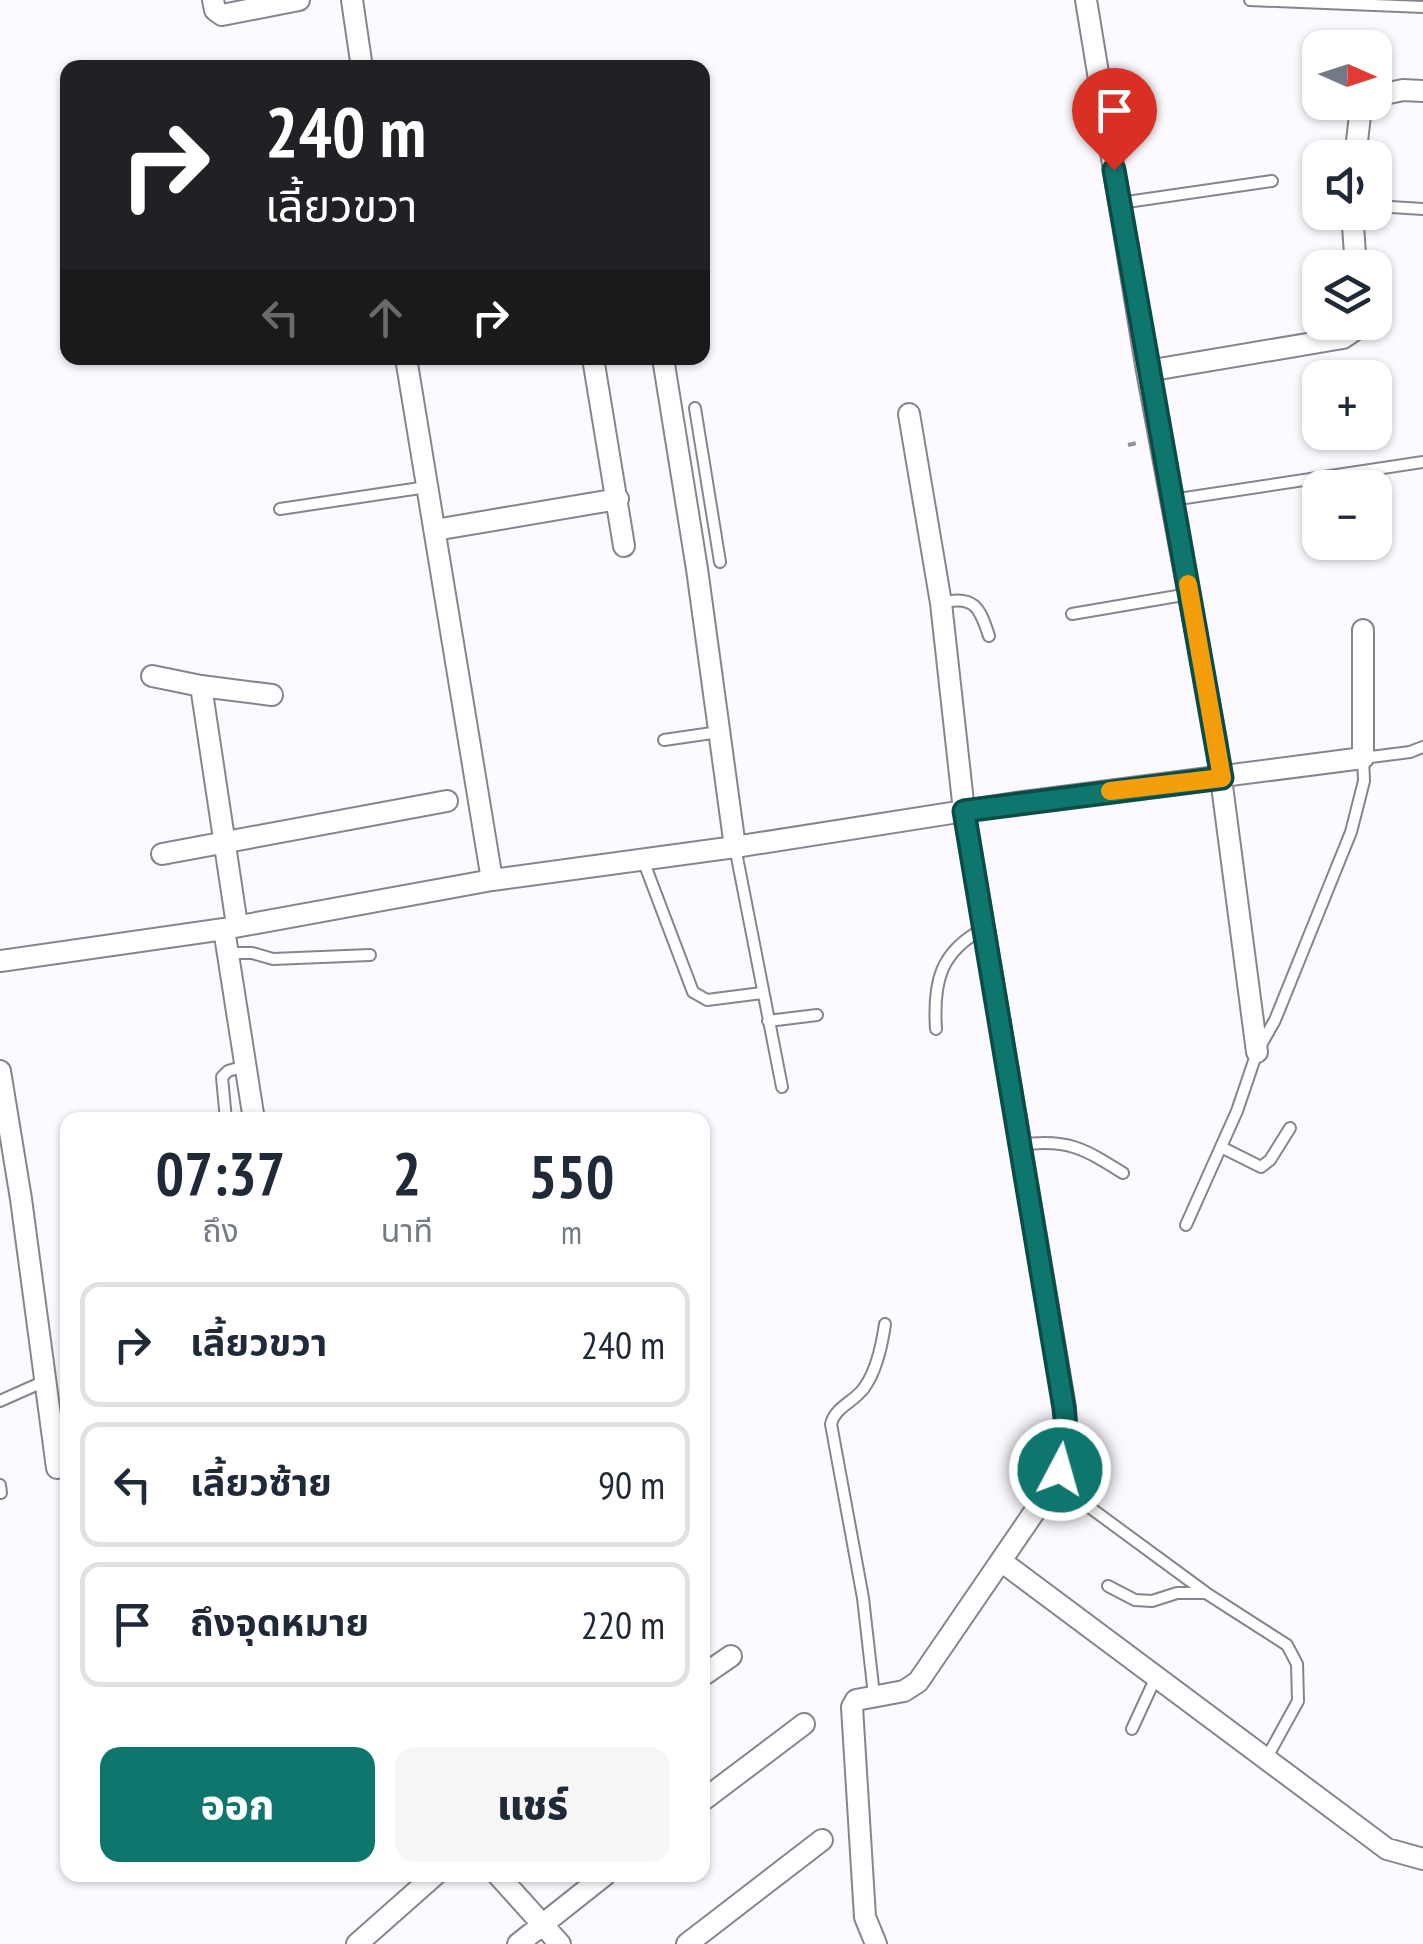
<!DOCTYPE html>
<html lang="th">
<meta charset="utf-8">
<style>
:root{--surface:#fff;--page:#f6f6f7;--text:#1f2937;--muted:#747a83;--line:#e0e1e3;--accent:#0f766e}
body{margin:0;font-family:"PT Sans Narrow","Noto Sans Thai",sans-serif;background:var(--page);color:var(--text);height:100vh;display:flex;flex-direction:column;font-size:38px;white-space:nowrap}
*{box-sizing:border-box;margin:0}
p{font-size:32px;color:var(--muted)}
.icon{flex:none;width:55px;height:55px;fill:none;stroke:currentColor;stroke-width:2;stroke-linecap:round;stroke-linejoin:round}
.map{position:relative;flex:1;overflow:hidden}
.sheet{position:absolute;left:60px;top:1112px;width:650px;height:770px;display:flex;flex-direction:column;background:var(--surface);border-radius:20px;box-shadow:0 2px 8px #0004}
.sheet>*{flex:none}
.top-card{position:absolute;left:60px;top:60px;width:650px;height:305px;border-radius:20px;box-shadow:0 2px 8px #0004;background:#202124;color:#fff;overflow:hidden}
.needle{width:65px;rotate:93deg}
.fabs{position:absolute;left:1302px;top:30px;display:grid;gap:20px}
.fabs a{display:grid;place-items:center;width:90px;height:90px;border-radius:20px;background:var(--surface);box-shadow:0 2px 8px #0004;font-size:50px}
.pin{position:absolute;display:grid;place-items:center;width:85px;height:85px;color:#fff;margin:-102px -42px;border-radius:50% 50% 50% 0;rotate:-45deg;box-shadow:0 0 10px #0007}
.pin .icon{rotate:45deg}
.me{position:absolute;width:110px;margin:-55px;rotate:6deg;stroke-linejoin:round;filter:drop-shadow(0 0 8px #0008)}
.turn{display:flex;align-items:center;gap:35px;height:210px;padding:0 40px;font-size:45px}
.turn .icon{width:130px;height:130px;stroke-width:2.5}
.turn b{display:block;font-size:70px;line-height:85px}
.lanes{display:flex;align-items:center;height:95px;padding:0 40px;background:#0003;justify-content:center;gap:50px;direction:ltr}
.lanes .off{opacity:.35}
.eta{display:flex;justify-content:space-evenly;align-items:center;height:170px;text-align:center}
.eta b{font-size:60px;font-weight:800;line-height:70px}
.action{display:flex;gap:20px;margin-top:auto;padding:20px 40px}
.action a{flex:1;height:115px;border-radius:20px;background:var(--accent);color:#fff;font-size:40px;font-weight:800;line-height:115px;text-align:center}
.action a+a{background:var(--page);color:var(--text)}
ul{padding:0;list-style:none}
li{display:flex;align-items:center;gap:30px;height:125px;margin:0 20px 15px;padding:0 20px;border:5px solid var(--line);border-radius:20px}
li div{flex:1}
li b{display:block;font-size:38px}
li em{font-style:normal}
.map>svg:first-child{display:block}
</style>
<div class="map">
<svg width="1423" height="1944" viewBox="0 0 1423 1944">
<rect width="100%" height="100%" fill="#fcfaff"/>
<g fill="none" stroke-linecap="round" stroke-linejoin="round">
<!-- service casing -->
<g stroke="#88848f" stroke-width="14">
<path id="service" d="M1250 0 1423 7
M1120 203 1272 181
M1375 206 1423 209
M695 408 720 562
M1172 500 1423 462
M280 509 427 487
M941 603C974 594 980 608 989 636
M1072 614 1189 594
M664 740 719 732
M735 847 782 1087
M643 860 693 992 707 1000 762 993
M229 953H252L273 959 370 955
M768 1021 817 1015
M936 1029C933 982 940 952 983 929
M226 1120 222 1077 228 1071 245 1066
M1020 1145C1067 1138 1085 1149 1123 1173
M1221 1147 1261 1167 1270 1160 1290 1128
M1186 1225 1237 1111 1257 1052 1275 1020 1351 832 1364 781 1363 758 1410 752 1423 747
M0 1401 45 1381
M0 1485 1 1493
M1081 1501 1205 1592
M1108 1586 1135 1600 1152 1601 1177 1593H1206L1287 1645 1297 1664 1298 1701 1266 1759
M874 1695 863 1598 831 1424C835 1407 854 1402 864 1388 877 1370 882 1345 885 1324
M1132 1729 1156 1677"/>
</g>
<!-- minor casing -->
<g stroke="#88848f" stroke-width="24">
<path id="minor" d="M213 0 215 10 222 15 299 0
M352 0 362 68
M1086 0 1147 371 1216 740 1257 1052
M1375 96 1403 90 1423 91
M1355 158 1361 107 1367 102
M1352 212 1356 268
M406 358 492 880
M593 358 624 546
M663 358 697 569 735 847
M1147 371 1343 338 1355 330 1358 322
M435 530 618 499
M152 676 201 686 272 695
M201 686 237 925
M162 854 447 801
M224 929 254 1120
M0 961 224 929 492 880 735 847 1015 803 1363 758V630
M0 1071 21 1199 57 1468
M1001 1561 1387 1849 1423 1859
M702 1676 731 1656
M702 1801 804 1724
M498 1875 560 1944
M357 1944 435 1875
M518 1944 605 1875
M687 1944 822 1840
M876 1944 865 1917 852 1707 856 1700 904 1691 918 1682 1048 1492C1064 1463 1067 1440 1065 1407L964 811 941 603 909 414"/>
</g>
<!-- path -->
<path stroke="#929195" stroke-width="4" stroke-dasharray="8 8" stroke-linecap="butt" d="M1128 445 1141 442"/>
<!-- service -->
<use href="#service" stroke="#fff" stroke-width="10"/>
<!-- minor -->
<use href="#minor" stroke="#fff" stroke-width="20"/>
</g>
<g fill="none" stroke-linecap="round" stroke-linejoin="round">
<!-- route casing -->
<g stroke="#0a4d48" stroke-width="25">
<path id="route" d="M1060 1470 1067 1438 1064 1408 964 811 1222 778 1114 170"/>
</g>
<!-- route -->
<use href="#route" stroke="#0f766e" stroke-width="18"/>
<!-- slow -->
<path stroke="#f59e0b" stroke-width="18" d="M1110 791 1222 778 1188 584"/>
</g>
</svg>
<div class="fabs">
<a><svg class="needle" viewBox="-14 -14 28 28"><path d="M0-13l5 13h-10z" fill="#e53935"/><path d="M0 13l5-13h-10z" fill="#747a83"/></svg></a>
<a><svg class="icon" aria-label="sound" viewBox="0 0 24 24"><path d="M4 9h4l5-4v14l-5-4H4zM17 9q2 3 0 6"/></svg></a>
<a><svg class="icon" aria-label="layers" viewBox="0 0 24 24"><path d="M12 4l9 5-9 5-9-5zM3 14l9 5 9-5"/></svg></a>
<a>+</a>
<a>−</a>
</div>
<div class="pin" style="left:1114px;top:170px;background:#d93025"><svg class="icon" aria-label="arrive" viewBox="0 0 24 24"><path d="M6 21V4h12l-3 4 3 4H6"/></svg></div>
<svg class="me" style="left:1060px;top:1470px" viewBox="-20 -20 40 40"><circle r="17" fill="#0f766e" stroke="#fff" stroke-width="3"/><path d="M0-11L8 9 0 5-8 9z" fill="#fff"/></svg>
<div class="top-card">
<div class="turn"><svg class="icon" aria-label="right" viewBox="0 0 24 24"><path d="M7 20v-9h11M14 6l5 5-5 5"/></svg><div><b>240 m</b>เลี้ยวขวา</div></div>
<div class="lanes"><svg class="icon off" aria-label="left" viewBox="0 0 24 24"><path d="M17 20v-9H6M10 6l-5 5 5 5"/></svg><svg class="icon off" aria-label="ahead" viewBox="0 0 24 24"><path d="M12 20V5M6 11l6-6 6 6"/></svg><svg class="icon" aria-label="right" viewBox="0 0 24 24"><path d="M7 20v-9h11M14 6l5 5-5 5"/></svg></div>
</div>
<section class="sheet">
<div class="eta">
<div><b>07:37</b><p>ถึง</p></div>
<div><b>2</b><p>นาที</p></div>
<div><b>550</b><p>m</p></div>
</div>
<ul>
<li><svg class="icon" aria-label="right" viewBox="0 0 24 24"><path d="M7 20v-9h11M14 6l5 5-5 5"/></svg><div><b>เลี้ยวขวา</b></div><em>240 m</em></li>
<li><svg class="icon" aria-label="left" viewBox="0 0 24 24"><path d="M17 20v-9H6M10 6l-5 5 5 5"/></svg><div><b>เลี้ยวซ้าย</b></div><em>90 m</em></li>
<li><svg class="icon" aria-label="arrive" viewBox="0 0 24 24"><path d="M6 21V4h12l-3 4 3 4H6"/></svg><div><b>ถึงจุดหมาย</b></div><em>220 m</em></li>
</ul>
<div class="action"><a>ออก</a><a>แชร์</a></div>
</section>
</div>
